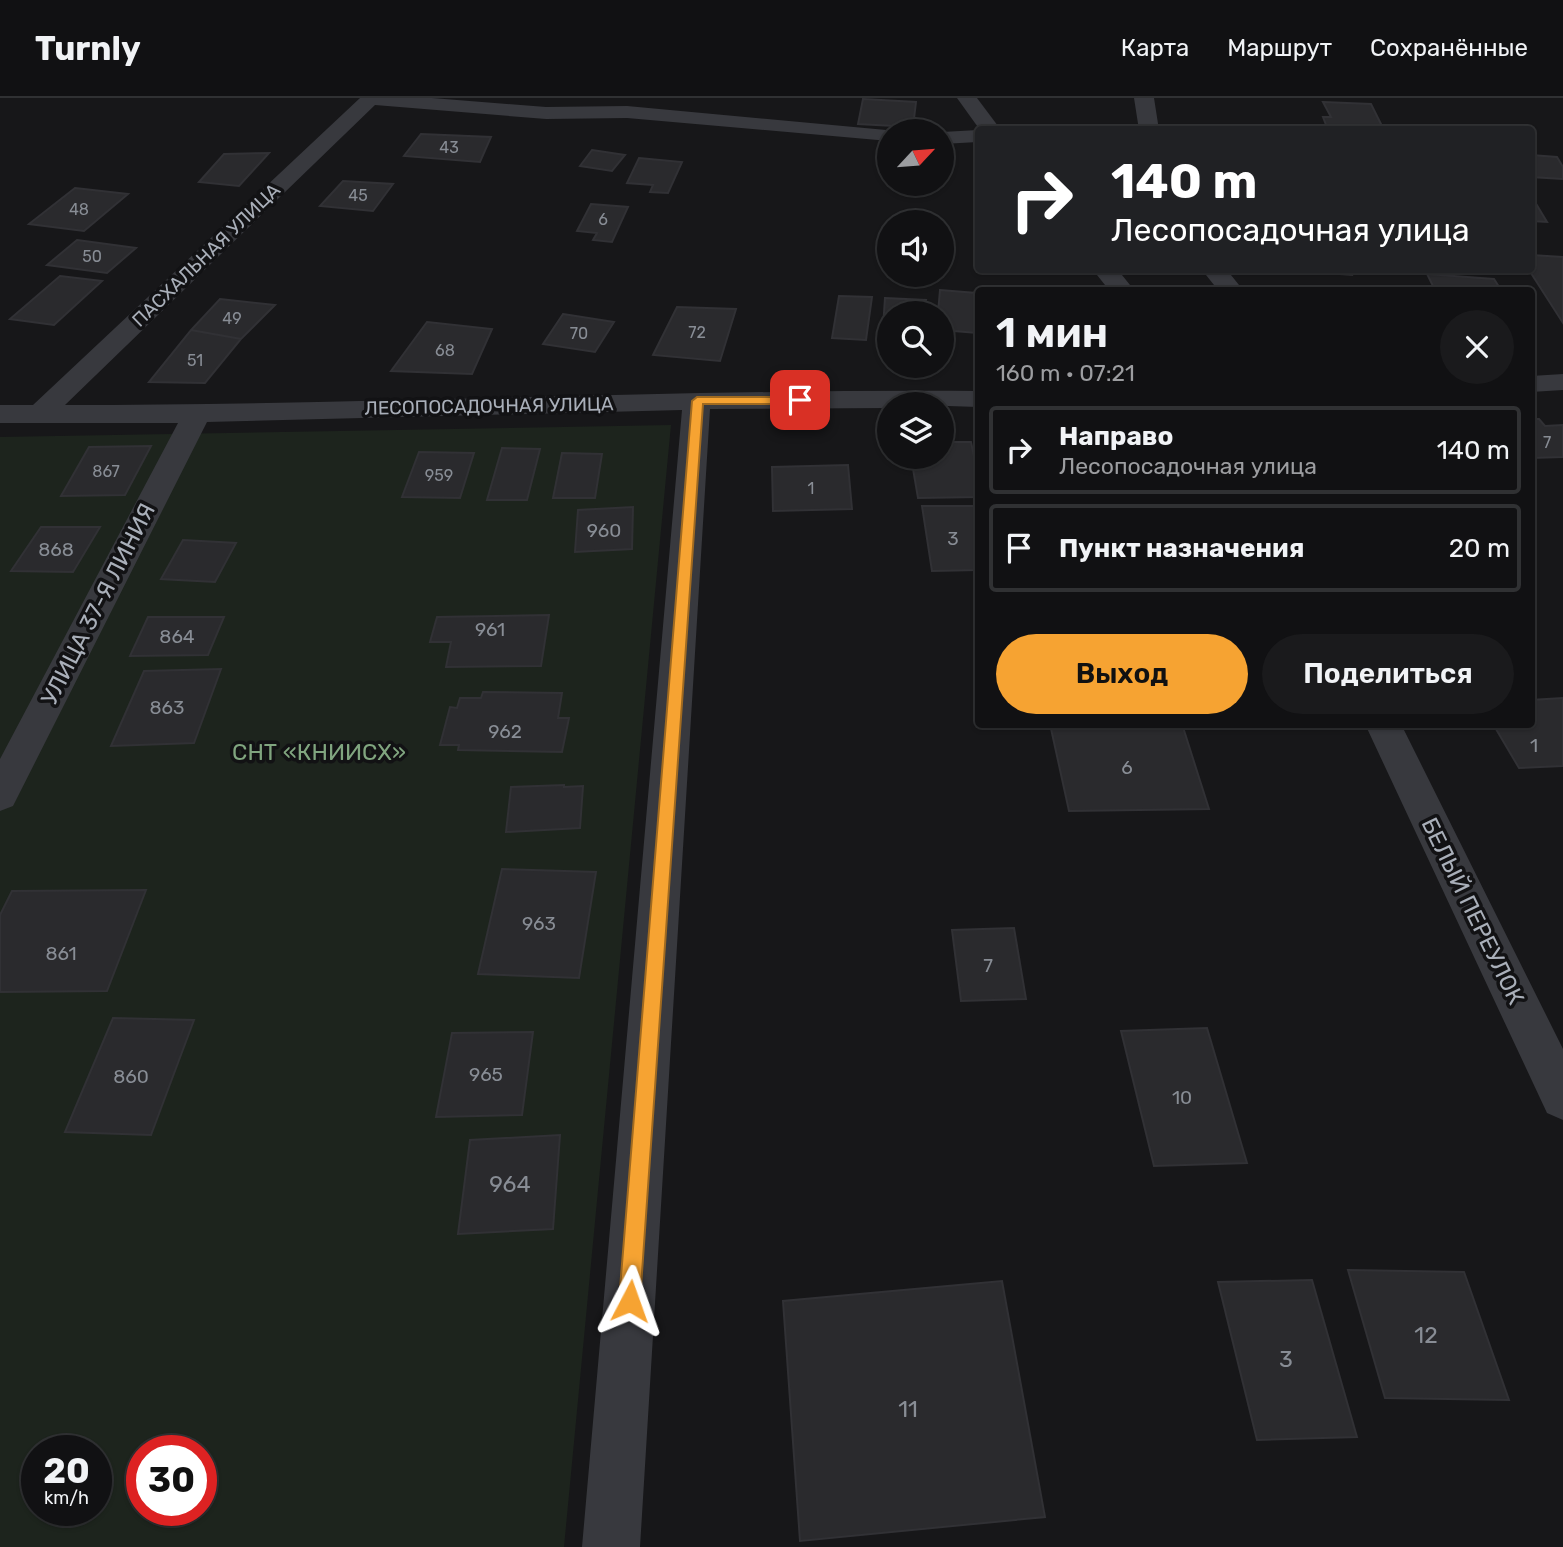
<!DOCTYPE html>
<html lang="ru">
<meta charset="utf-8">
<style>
:root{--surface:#111113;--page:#1a1a1c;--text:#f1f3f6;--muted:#9c9da0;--line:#303133;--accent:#f6a332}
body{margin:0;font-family:Rubik,sans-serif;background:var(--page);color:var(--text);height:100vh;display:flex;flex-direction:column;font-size:26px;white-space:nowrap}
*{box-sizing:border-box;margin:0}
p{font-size:23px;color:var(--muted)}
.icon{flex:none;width:38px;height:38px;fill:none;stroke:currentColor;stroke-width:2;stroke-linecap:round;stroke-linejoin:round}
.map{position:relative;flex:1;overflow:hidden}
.side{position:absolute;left:975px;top:189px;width:560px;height:441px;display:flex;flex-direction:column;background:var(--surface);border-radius:7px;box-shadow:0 2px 5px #0004,0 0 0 2px var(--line)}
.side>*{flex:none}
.top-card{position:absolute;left:975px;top:28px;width:560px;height:147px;border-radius:7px;box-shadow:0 2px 5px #0004,0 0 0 2px var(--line);background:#202124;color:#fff;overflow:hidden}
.needle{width:46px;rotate:64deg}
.tools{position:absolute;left:877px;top:21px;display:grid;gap:14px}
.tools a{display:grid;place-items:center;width:77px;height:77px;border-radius:50%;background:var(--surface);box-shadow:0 2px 5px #0004,0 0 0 2px var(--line);font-size:35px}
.speed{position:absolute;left:21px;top:1337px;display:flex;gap:14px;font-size:35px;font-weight:700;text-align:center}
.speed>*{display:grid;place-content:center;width:91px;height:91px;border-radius:50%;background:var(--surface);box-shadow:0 2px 5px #0004,0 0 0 2px var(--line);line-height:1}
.speed small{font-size:18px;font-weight:400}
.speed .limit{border:10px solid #d22;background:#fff;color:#111}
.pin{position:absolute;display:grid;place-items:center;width:60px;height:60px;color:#fff;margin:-30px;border-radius:14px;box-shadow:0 4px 10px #0006}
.me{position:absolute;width:77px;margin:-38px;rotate:4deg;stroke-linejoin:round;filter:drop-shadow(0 0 5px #0008)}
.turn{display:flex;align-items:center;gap:24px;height:147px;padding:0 21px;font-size:32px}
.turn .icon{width:91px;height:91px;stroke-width:2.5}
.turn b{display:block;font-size:49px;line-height:60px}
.round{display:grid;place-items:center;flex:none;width:74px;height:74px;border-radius:37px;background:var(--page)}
.headline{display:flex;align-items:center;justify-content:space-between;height:119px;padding:0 21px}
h1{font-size:42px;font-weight:600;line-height:52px}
.primary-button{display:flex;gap:14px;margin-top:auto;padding:14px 21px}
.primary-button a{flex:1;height:80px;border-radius:42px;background:var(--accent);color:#111;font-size:28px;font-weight:600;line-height:80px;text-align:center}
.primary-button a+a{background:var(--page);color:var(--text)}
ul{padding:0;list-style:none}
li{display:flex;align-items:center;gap:21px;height:88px;margin:0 14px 10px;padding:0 7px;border:4px solid var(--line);border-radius:7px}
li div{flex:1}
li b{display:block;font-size:26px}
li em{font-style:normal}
header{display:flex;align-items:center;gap:42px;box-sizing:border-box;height:98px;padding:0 35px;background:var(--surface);border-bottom:2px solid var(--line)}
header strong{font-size:33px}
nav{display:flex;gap:38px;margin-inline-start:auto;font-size:24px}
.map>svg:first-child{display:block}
</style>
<header>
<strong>Turnly</strong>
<nav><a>Карта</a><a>Маршрут</a><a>Сохранённые</a></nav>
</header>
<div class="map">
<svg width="1563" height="1449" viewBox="0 0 1563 1449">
<rect width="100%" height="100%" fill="#171719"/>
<!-- green -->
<path fill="#1d241d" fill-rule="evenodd" d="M671 327 564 1449H0V339ZM37 1353H96V1412H37ZM142 1353H201V1412H142Z"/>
<!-- building -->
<path fill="#2a2a2d" stroke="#313135" stroke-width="2" d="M863 1 916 4 913 29 858 26Z
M1323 4 1371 6 1384 32H1328L1323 19H1331Z
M421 36 491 39 480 64 404 58Z
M592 52 625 57 612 73 580 68Z
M269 55 239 88 199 84 224 56Z
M1531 57 1557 59 1563 69V81L1531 79Z
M639 60 682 64 668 95 650 94 653 87 627 85Z
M343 83 393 86 373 113 320 108Z
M75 90 128 96 84 133 29 126Z
M1531 99H1532L1547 124 1531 123Z
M591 106 628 109 612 144 593 142 597 135 577 133Z
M77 142 136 150 107 175 47 167Z
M1531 157 1563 159V225L1529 172Z
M1283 172H1351L1352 177Z
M1427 176 1494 181 1501 192H1435Z
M60 178 102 183 54 227 10 221Z
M940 192 976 195 977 235 942 232V215H938Z
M839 198 872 199 866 242 832 240Z
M885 200 926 202 923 215H889V244H882Z
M220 201 275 207 241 241 191 232Z
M677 209 736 211 720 263 653 257Z
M563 216 614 224 595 254 543 246Z
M427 224 492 231 472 276 391 273Z
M191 232 241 241 205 285 149 284Z
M1531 321H1539L1545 328 1563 327V359L1531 360Z
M942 344H971L978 378V399L918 400 911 359H942Z
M151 348 125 397 61 398 89 349Z
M502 350 540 351 527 402H487Z
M419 354 474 355 460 400 402 399Z
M562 355 602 356 595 400H553Z
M848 367 852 411 773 413 772 369Z
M922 408H978V472L932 473Z
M633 409 632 451 575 454 578 412Z
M41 429H100L73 474 11 473Z
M183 442 236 445 215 484 161 481Z
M549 517 541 568 446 569 451 544H430L437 519Z
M148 519H224L208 557 130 558Z
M221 571 194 645 111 648 144 573Z
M483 594 562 595 558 620H569L562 654 458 652 459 647H440L450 609 457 610 460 600H481Z
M1563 600V668L1519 670 1493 626H1531V602Z
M1050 626H1182L1209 711 1069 713Z
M564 687V689L583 688 580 730 506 734 511 689Z
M502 771 596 774 579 880 478 876Z
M146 792 107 893 0 894V817L12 793Z
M1014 830 1026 901 961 903 952 832Z
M113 920 194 922 151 1037 65 1034Z
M1207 930 1247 1065 1154 1068 1121 933Z
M533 934 522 1017 436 1019 452 935Z
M560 1037 553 1131 458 1136 470 1042Z
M1348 1172 1464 1174 1509 1302 1385 1300Z
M1312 1182 1357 1339 1257 1342 1218 1184Z
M1002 1183 1045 1419 800 1443 783 1203Z"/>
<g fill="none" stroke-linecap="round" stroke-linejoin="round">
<!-- minor -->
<path fill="#38393e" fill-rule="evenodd" d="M360 0H432L546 9 627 8 897 33H889V43L627 20 546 21 375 7 65 307C369 307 674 291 978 293V309L889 306V310L710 311 640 1449H582L682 312 207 324 13 708 0 713V661L178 325H0V307H33Z
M957 0H977L1001 32H980Z
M1134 0H1154L1159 32H1139Z
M978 32V44L942 46V34Z
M1093 172H1118L1134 192H1109Z
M1202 172H1227L1243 192H1218Z
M1563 276V292L1531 294V278Z
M1365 626H1401L1563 951V1022L1547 1015Z"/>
</g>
<!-- route -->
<path fill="#f6a332" stroke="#a06a20" stroke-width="2" d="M697 299H800L805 302 800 306H703L640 1203 637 1211 630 1214 622 1211 619 1203 692 303Z"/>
<g text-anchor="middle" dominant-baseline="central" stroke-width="7" stroke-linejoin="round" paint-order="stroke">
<!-- far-number labels -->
<g font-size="16" fill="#888d95">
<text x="449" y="49">43</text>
<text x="358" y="97">45</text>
<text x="79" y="111">48</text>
<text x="603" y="121">6</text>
<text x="92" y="158">50</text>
<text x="232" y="220">49</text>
<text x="697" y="234">72</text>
<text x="579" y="235">70</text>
<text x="445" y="252">68</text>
<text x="195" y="262">51</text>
<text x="1547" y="344">7</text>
<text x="106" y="373">867</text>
<text x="439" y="377">959</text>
<text x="811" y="390">1</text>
</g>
<!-- far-street labels -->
<g font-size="19" fill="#a9afb9" stroke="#121214">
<text transform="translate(206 157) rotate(-44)">ПАСХАЛЬНАЯ УЛИЦА</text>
<text transform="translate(489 308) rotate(-1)">ЛЕСОПОСАДОЧНАЯ УЛИЦА</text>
</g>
<!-- number labels -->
<g font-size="19" fill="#888d95">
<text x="604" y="432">960</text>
<text x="953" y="440">3</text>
<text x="56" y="451">868</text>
<text x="490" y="531">961</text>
<text x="177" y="538">864</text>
<text x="167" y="609">863</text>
<text x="505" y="633">962</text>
<text x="1534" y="647">1</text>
<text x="1127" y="669">6</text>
<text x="539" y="825">963</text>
<text x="61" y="855">861</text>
<text x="988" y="867">7</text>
<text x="486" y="976">965</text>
<text x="131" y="978">860</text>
<text x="1182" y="999">10</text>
</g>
<!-- street labels -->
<g font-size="23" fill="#a9afb9" stroke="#121214">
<text transform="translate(98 506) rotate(-63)">УЛИЦА 37-Я ЛИНИЯ</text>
<text transform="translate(1473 813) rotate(64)">БЕЛЫЙ ПЕРЕУЛОК</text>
</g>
<!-- park labels -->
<g font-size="23" fill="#80a57f" stroke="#121214">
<text x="319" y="654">СНТ «КНИИСХ»</text>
</g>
<!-- near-number labels -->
<g font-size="23" fill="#888d95">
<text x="510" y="1086">964</text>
<text x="1426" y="1237">12</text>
<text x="1286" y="1261">3</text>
<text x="908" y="1311">11</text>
</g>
</g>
</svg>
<div class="tools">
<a><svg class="needle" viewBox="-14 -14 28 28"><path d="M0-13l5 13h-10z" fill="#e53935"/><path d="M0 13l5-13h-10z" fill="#9c9da0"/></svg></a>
<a><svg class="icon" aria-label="sound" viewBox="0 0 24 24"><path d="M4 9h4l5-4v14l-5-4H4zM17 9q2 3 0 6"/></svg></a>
<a><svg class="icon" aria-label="search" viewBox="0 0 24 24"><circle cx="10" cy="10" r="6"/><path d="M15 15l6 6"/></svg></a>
<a><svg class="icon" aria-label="layers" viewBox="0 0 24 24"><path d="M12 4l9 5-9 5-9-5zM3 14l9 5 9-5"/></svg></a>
</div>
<div class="speed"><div>20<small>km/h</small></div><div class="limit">30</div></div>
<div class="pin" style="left:800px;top:302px;background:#d93025"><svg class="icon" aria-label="arrive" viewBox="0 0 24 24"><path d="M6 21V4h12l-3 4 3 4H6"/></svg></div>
<svg class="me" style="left:630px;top:1203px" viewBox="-20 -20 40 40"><path d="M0-17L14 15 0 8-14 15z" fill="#f6a332" stroke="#fff" stroke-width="4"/></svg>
<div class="top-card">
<div class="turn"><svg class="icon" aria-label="right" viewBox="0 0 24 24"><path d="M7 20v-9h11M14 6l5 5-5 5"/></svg><div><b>140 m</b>Лесопосадочная улица</div></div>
</div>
<section class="side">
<div class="headline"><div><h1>1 мин</h1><p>160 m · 07:21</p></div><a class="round"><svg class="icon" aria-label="close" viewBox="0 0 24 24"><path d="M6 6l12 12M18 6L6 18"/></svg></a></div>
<ul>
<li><svg class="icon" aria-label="right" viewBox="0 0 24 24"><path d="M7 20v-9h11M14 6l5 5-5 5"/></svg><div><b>Направо</b><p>Лесопосадочная улица</p></div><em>140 m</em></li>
<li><svg class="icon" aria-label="arrive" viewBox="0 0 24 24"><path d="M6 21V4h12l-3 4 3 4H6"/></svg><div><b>Пункт назначения</b></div><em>20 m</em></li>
</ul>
<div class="primary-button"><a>Выход</a><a>Поделиться</a></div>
</section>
</div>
